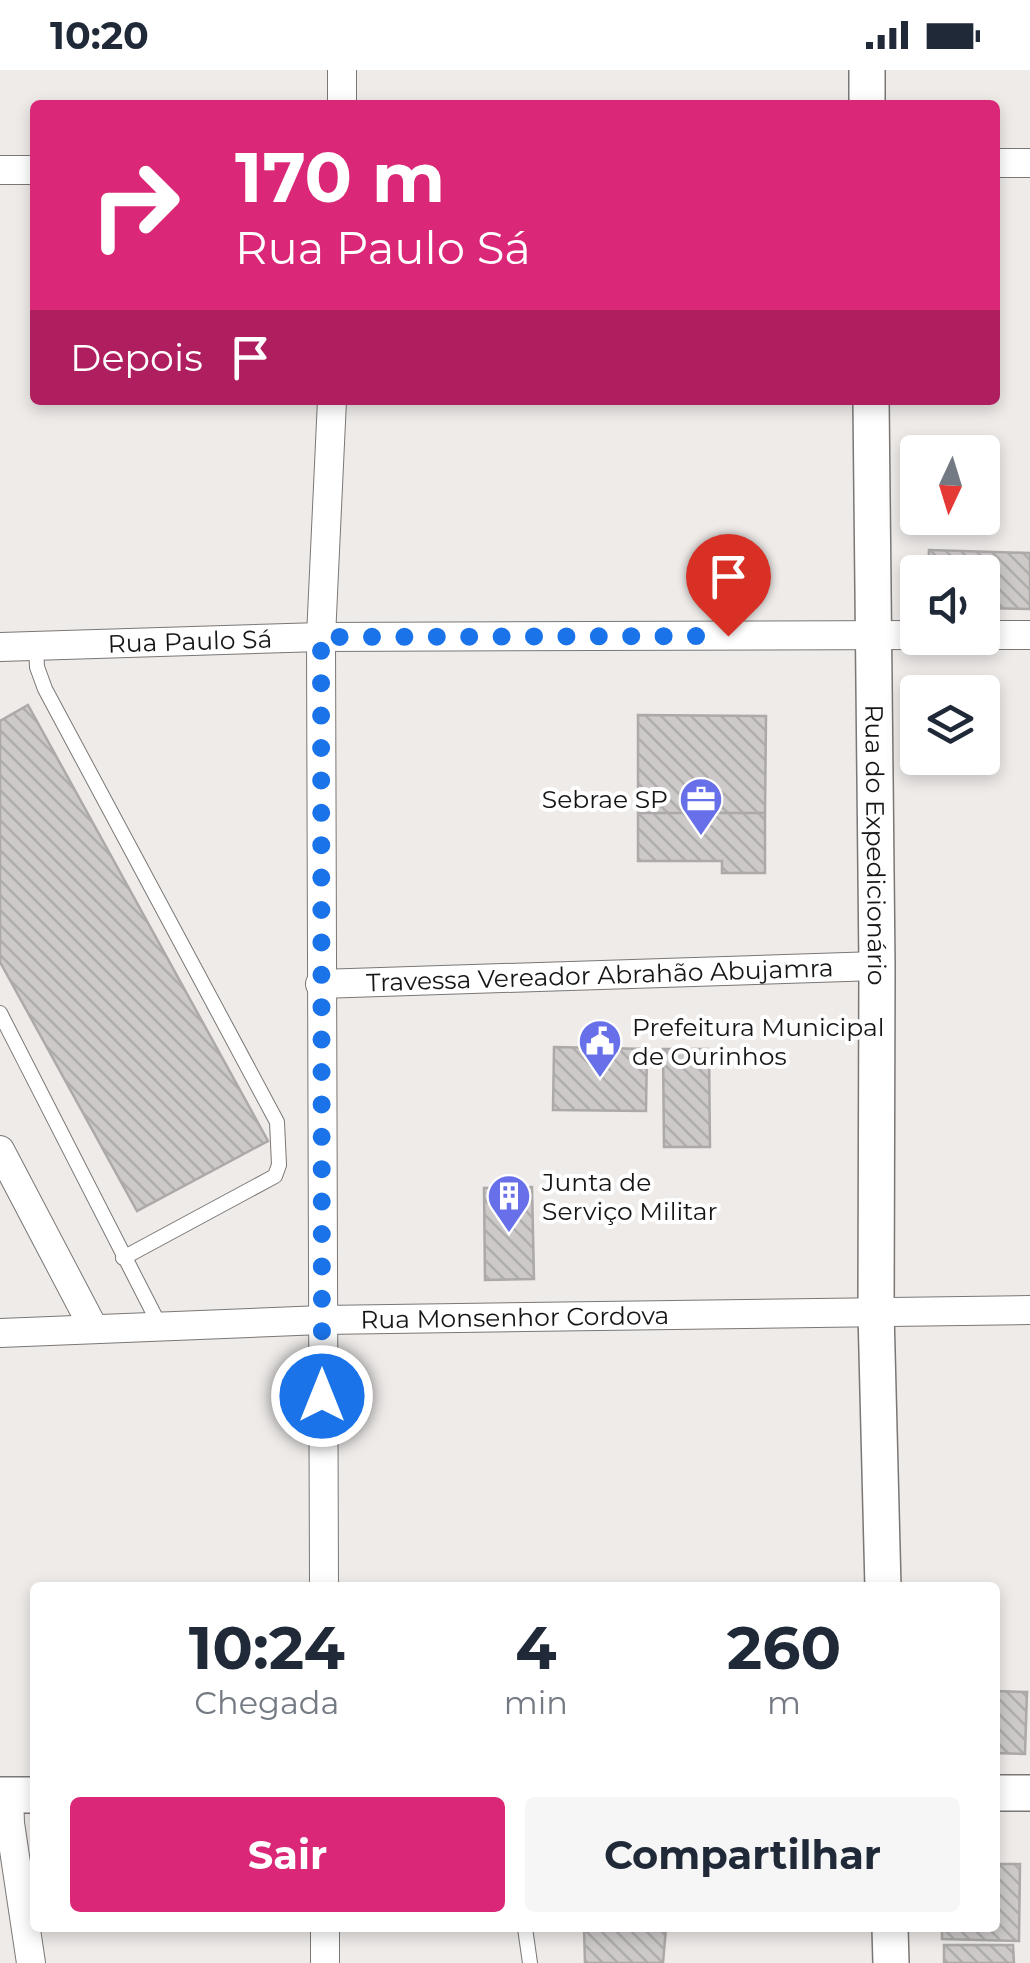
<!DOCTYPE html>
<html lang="pt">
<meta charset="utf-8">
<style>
:root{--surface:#fff;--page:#f6f6f7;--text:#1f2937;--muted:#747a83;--accent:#db2777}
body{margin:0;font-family:Montserrat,sans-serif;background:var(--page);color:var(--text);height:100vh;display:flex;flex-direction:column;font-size:38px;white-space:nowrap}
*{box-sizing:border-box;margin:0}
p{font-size:32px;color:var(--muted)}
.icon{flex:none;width:55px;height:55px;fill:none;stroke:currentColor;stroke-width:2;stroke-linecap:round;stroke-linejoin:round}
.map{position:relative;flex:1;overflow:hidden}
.details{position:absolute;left:30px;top:1512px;width:970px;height:350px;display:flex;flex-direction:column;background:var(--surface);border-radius:10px;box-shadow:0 5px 15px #0003}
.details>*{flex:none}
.guide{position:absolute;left:30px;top:30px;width:970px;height:305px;border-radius:10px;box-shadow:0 5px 15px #0003;background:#db2777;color:#fff;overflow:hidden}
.needle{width:65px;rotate:184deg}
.fabs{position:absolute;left:900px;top:365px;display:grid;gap:20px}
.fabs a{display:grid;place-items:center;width:100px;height:100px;border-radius:10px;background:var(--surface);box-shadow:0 5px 15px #0003;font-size:50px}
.pin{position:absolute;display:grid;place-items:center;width:85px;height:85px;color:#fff;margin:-102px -42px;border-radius:50% 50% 50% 0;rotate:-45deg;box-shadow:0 0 10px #0007}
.pin .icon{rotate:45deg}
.me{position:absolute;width:110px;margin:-55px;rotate:0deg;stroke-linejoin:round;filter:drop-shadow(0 0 8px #0008)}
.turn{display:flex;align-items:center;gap:35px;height:210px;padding:0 40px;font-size:45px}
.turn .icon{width:130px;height:130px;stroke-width:2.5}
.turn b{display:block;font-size:70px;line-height:85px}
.then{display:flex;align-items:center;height:95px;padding:0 40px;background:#0003;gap:20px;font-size:38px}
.eta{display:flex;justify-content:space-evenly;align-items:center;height:170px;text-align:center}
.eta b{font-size:60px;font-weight:700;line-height:70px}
.primary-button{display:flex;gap:20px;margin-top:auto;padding:20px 40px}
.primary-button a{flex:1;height:115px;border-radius:10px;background:var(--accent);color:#fff;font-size:40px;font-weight:700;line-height:115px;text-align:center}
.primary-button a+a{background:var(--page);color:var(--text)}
.status{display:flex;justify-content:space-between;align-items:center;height:70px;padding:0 50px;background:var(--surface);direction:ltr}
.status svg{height:28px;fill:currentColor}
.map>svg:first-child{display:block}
</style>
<div class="status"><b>10:20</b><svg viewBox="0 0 49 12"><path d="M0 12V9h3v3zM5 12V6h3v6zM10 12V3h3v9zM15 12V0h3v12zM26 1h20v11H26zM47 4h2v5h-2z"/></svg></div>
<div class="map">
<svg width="1030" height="1893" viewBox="0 0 1030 1893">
<defs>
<pattern id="building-back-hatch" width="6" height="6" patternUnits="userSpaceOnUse" patternTransform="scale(2.5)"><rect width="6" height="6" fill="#cdc9c9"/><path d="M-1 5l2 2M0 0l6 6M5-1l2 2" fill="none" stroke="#afacac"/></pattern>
</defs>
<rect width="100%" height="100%" fill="#eeebe9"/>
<!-- building -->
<path fill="url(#building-back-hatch)" stroke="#aca9a8" stroke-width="2.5" d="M929 480 1030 483V539L982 538V502H928Z
M28 635 268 1071 137 1141 0 892V651Z
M638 645 766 646 765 743H638Z
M638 743H765V803H722V791H638Z
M554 977 647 979 646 1041 553 1040Z
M663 979H709L710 1077H664Z
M532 1117 534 1209 485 1210 484 1118Z
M995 1605V1621L1027 1622 1025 1684 995 1683Z
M995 1794H1020L1019 1871 942 1869V1858H995Z
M584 1858H666L663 1893H585Z
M944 1875H1013L1014 1893H944Z"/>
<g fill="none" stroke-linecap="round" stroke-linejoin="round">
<!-- service casing -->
<g stroke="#7a7775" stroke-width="16">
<path id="service" d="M36 576 37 597 45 619 277 1052 279 1095 275 1106 123 1188
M0 943 160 1256
M525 1858 530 1893"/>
</g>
<!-- minor casing -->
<g stroke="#7a7775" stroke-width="30">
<g id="minor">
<path d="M342 0V35"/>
<path d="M995 93H1030"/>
<path d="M0 100H35"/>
<path d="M982 565H1030"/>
<path id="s1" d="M0 577 321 567 918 565"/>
<path id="s2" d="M320 914 877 896"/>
<path d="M0 1080 94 1259"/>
<path id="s3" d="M0 1263 322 1250 1030 1240"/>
<path d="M324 1518 321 567 332 330"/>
<path d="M9 1725 10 1753 31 1893"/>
<path d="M325 1893V1858"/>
</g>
</g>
<!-- tertiary casing -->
<g stroke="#7a7775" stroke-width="38">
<g id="tertiary">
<path d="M867 0V35"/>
<path id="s4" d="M871 330 877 896 876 1242 883 1518"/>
<path d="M995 1723H1030"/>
<path d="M0 1725H35"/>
<path d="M890 1858 891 1893"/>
</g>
</g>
<!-- service -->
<use href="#service" stroke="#fff" stroke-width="14"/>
<!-- minor -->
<use href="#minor" stroke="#fff" stroke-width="28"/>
<!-- tertiary -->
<use href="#tertiary" stroke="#fff" stroke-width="35"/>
</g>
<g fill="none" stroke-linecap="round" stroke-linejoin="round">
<!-- route -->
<path stroke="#1a73e8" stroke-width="18" stroke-dasharray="0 32.4" d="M322 1326 321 567 728 566"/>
</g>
<!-- icons -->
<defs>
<g id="office-pin" transform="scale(2.25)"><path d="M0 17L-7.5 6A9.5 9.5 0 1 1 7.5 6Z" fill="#6770e9" stroke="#fff"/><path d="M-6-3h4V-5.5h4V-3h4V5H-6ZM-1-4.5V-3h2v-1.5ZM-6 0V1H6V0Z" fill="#fff"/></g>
<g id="civic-pin" transform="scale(2.25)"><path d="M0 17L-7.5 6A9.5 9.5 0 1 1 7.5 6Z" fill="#6770e9" stroke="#fff"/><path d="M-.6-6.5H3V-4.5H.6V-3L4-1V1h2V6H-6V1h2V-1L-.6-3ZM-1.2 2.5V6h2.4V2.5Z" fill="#fff"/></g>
<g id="building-pin" transform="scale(2.25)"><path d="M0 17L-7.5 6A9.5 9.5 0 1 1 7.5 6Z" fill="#6770e9" stroke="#fff"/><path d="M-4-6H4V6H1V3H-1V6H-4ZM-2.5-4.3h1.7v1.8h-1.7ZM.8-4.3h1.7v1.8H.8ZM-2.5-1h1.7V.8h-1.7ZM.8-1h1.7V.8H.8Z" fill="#fff"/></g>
</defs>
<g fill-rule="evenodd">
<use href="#office-pin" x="701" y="729"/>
<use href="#civic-pin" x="600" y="971"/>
<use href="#building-pin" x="509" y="1126"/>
</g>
<g text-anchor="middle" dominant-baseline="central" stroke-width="8" stroke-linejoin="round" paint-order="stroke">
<!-- street labels -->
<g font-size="25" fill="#171615" stroke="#fff">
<text stroke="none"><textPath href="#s1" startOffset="190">Rua Paulo Sá</textPath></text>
<text stroke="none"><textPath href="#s4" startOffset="445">Rua do Expedicionário</textPath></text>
<text stroke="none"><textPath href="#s2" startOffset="280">Travessa Vereador Abrahão Abujamra</textPath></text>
<text stroke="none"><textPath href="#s3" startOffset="515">Rua Monsenhor Cordova</textPath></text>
</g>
<!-- poi labels -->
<g font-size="25" fill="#171615" stroke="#fff" text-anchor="start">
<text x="668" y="729" text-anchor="end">Sebrae SP</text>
<text x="632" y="957">Prefeitura Municipal<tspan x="632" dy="29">de Ourinhos</tspan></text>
<text x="542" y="1112">Junta de<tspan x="542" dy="29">Serviço Militar</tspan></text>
</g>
</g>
</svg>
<div class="fabs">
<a><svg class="needle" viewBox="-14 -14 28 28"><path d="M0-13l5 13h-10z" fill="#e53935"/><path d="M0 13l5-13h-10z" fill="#747a83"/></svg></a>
<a><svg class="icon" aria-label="sound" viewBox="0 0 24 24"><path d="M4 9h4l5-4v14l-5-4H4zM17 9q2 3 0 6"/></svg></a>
<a><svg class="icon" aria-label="layers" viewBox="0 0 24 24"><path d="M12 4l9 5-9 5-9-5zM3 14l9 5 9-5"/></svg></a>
</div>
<div class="pin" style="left:728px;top:566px;background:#d93025"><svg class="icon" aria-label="arrive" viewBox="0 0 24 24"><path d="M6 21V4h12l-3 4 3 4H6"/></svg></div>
<svg class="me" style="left:322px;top:1326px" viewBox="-20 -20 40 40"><circle r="17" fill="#1a73e8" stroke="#fff" stroke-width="3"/><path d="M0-11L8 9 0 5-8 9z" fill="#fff"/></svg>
<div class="guide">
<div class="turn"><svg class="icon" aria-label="right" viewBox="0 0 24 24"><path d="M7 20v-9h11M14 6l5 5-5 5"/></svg><div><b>170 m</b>Rua Paulo Sá</div></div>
<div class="then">Depois<svg class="icon" aria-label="arrive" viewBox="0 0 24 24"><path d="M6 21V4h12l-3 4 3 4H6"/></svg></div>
</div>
<section class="details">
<div class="eta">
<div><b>10:24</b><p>Chegada</p></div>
<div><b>4</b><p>min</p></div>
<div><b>260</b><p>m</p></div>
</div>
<div class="primary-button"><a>Sair</a><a>Compartilhar</a></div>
</section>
</div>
